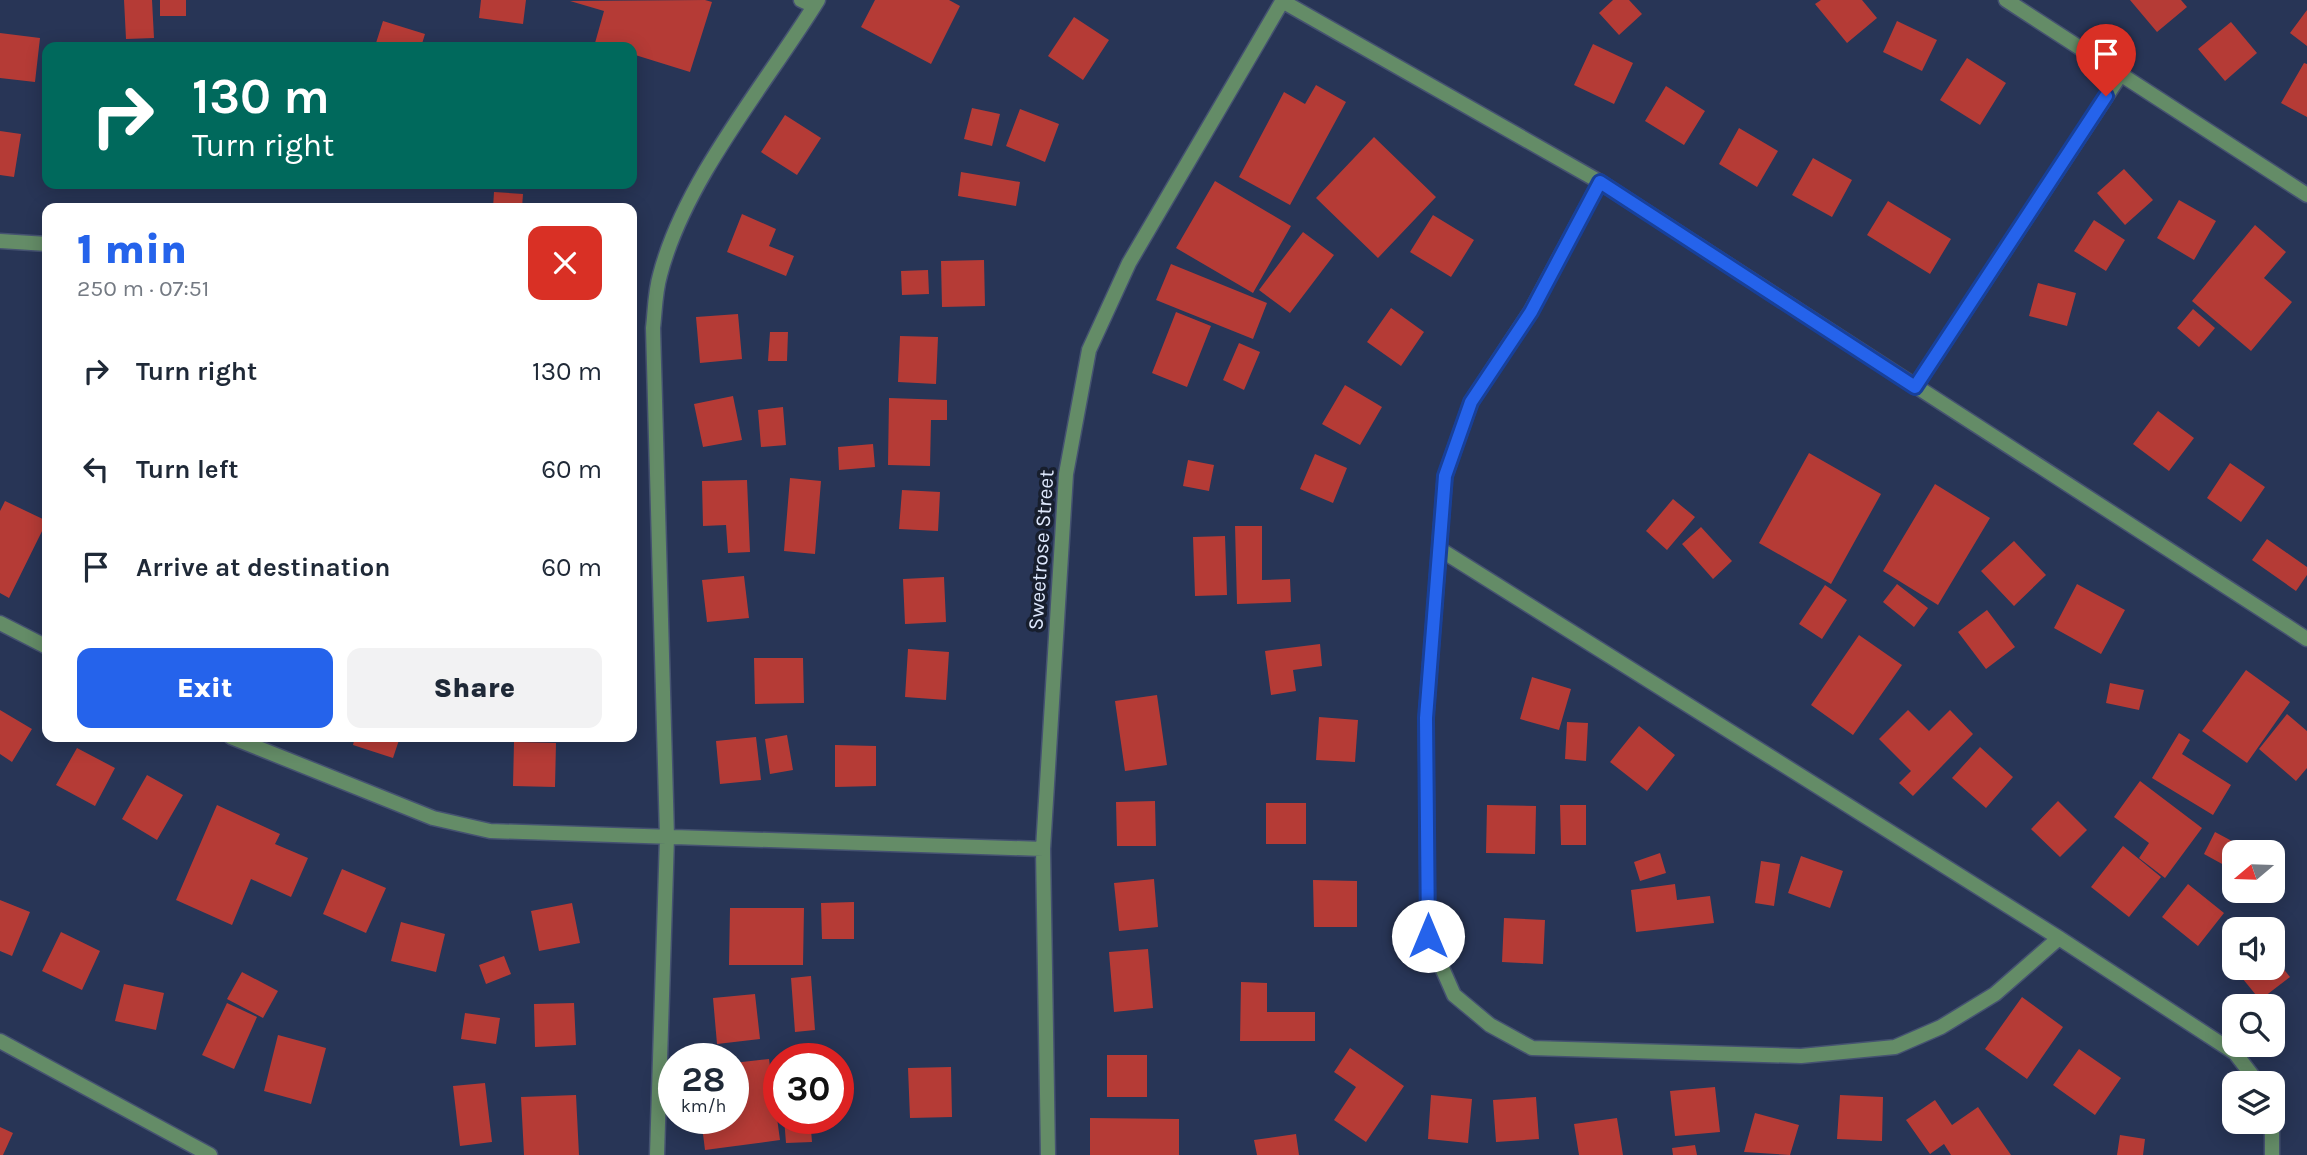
<!DOCTYPE html>
<meta charset="utf-8">
<style>
:root{--surface:#fff;--page:#f2f2f3;--text:#1f2937;--muted:#747a83;--accent:#2563eb}
body{margin:0;font-family:Karla,sans-serif;background:var(--page);color:var(--text);height:100vh;display:flex;flex-direction:column;font-size:26px;white-space:nowrap}
*{box-sizing:border-box;margin:0}
p{font-size:23px;color:var(--muted)}
.icon{flex:none;width:38px;height:38px;fill:none;stroke:currentColor;stroke-width:2;stroke-linecap:round;stroke-linejoin:round}
.map{position:relative;flex:1;overflow:hidden}
.details{position:absolute;left:42px;top:203px;width:595px;height:539px;display:flex;flex-direction:column;background:var(--surface);border-radius:14px;box-shadow:0 4px 18px #0003}
.details>*{flex:none}
.hud{position:absolute;left:42px;top:42px;width:595px;height:147px;border-radius:14px;box-shadow:0 4px 18px #0003;background:#00695c;color:#fff;overflow:hidden}
.needle{width:46px;rotate:251deg}
.controls{position:absolute;left:2222px;top:840px;display:grid;gap:14px}
.controls a{display:grid;place-items:center;width:63px;height:63px;border-radius:14px;background:var(--surface);box-shadow:0 4px 18px #0003;font-size:35px}
.speed{position:absolute;left:658px;top:1043px;display:flex;gap:14px;font-size:35px;font-weight:700;text-align:center}
.speed>*{display:grid;place-content:center;width:91px;height:91px;border-radius:50%;background:var(--surface);box-shadow:0 4px 18px #0003;line-height:1}
.speed small{font-size:18px;font-weight:400}
.speed .limit{border:10px solid #d22;background:#fff;color:#111}
.pin{position:absolute;display:grid;place-items:center;width:60px;height:60px;color:#fff;margin:-72px -30px;border-radius:50% 50% 50% 0;rotate:-45deg;box-shadow:0 0 7px #0007}
.pin .icon{rotate:45deg}
.me{position:absolute;width:77px;margin:-38px;rotate:0deg;stroke-linejoin:round;filter:drop-shadow(0 0 5px #0008)}
.turn{display:flex;align-items:center;gap:24px;height:147px;padding:0 35px;font-size:32px}
.turn .icon{width:91px;height:91px;stroke-width:2.5}
.turn b{display:block;font-size:49px;line-height:60px}
.round{display:grid;place-items:center;flex:none;width:74px;height:74px;border-radius:14px;background:var(--page)}
.overview{display:flex;align-items:center;justify-content:space-between;height:119px;padding:0 35px}
h1{font-size:42px;font-weight:800;line-height:52px;color:var(--accent)}
.primary-button{display:flex;gap:14px;margin-top:auto;padding:14px 35px}
.primary-button a{flex:1;height:80px;border-radius:14px;background:var(--accent);color:#fff;font-size:28px;font-weight:800;line-height:80px;text-align:center}
.primary-button a+a{background:var(--page);color:var(--text)}
ul{padding:0;list-style:none}
li{display:flex;align-items:center;gap:21px;height:98px;padding:0 35px}
li div{flex:1}
li b{display:block;font-size:26px}
li em{font-style:normal}
.map>svg:first-child{display:block}
</style>
<div class="map">
<svg width="2307" height="1155" viewBox="0 0 2307 1155">
<rect width="100%" height="100%" fill="#283556"/>
<!-- building -->
<path fill="#b53b36" d="M124 0H152L154 38 126 39Z
M160 0H186V16H160Z
M481 0H526L523 24 479 18Z
M705 0 712 2 690 72 632 54V47H610L595 43 604 11 570 1Z
M875 0H949L960 6 931 64 861 27Z
M1613 0H1629L1642 14 1619 35 1599 13Z
M1821 0H1862L1877 18 1847 43 1815 4Z
M2130 0H2181L2187 7 2157 32Z
M2307 10V46L2290 33Z
M1074 17 1109 40 1083 80 1048 56Z
M383 21 425 34 421 47H392L376 43Z
M1897 21 1937 40 1922 71 1883 52Z
M2231 22 2257 53 2225 81 2198 49Z
M0 33 40 38 35 82 0 78Z
M1593 44 1633 63 1614 104 1574 85Z
M1967 58 2006 83 1980 125 1940 100Z
M2304 63 2307 64V117L2281 103Z
M1316 85 1346 102 1290 205 1239 177 1284 92 1305 104Z
M1666 86 1705 111 1684 145 1645 121Z
M972 108 1000 114 992 146 964 139Z
M1020 109 1059 124 1045 162 1006 146Z
M785 115 821 138 797 175 761 152Z
M1739 128 1778 151 1757 187 1719 164Z
M0 131 21 134 14 177 0 175Z
M1374 137 1436 197 1378 258 1316 198Z
M1813 158 1852 180 1832 217 1792 195Z
M2124 169 2153 200 2125 225 2097 193Z
M961 172 1020 182 1016 206 958 196Z
M1215 181 1291 226 1253 293 1176 248Z
M494 192 523 194 522 208H493Z
M2179 200 2216 221 2194 260 2157 238Z
M1888 201 1951 239 1930 274 1867 235Z
M742 214 776 229 769 246 794 256 786 276 727 252Z
M1433 215 1474 240 1451 277 1410 252Z
M2094 220 2125 240 2106 271 2074 251Z
M2255 225 2286 252 2264 278 2292 302 2251 351 2192 301Z
M1303 232 1334 255 1290 313 1259 290Z
M984 260 985 306 942 307 941 261Z
M1171 264 1267 303 1253 339 1156 300Z
M928 270 929 294 902 295 901 271Z
M2038 283 2076 293 2067 326 2029 316Z
M1391 308 1424 332 1401 366 1367 342Z
M2193 309 2215 328 2199 347 2177 328Z
M1176 312 1211 326 1187 387 1152 373Z
M738 314 742 359 700 363 696 317Z
M770 332H788L787 361H768Z
M900 336 938 337 936 384 898 382Z
M1239 343 1260 352 1244 390 1223 380Z
M1345 385 1382 407 1360 445 1322 424Z
M733 396 742 440 703 447 694 404Z
M889 398 947 400V420H931L930 466 888 465Z
M783 407 786 445 761 447 758 410Z
M2158 411 2194 438 2169 471 2133 444Z
M873 444 875 467 839 470 838 447Z
M1809 453 1881 494 1831 584 1759 543Z
M1315 454 1347 468 1333 503 1300 489Z
M1188 460 1214 465 1209 491 1183 486Z
M2230 463 2265 487 2241 522 2207 498Z
M790 478 821 481 815 554 784 551Z
M747 480 750 552 728 553 726 525 703 526 702 481Z
M1935 484 1990 518 1938 605 1883 571Z
M902 490 940 492 938 531 899 529Z
M1673 499 1695 517 1667 550 1646 531Z
M5 501 47 521 9 598 0 593V511Z
M1235 526H1262V580L1290 579 1291 602 1237 604Z
M1701 527 1732 561 1713 579 1682 544Z
M1225 536 1227 595 1195 596 1193 537Z
M2267 539 2307 567V575L2296 591 2252 560Z
M2014 541 2046 575 2014 606 1981 571Z
M744 576 749 618 707 622 702 580Z
M944 577 946 622 905 624 903 579Z
M1897 584 1928 608 1914 627 1883 602Z
M2077 584 2125 610 2101 654 2054 628Z
M1825 585 1847 600 1822 639 1799 624Z
M1987 610 2015 647 1986 669 1958 632Z
M1859 635 1902 665 1853 735 1811 705Z
M1320 644 1322 666 1293 670 1296 691 1271 695 1265 651Z
M908 649 949 652 946 700 905 697Z
M754 658H803L804 703 755 704Z
M2246 670 2290 702 2247 763 2202 731Z
M1532 677 1571 689 1559 730 1520 719Z
M2110 683 2144 690 2139 710 2106 703Z
M1157 695 1167 765 1125 771 1115 701Z
M0 710 32 729 12 762 0 754Z
M1908 710 1929 731 1950 710 1973 734 1913 796 1899 783 1911 771 1879 739Z
M2287 714 2307 731V768L2296 781 2259 749Z
M1319 717 1358 720 1355 762 1316 760Z
M1567 722 1588 723 1586 761 1565 759Z
M1639 726 1675 755 1647 791 1610 762Z
M2179 733 2190 740 2182 754 2231 785 2213 815 2152 778Z
M787 735 793 770 770 774 765 739Z
M355 737H400L393 758 353 745Z
M756 737 761 780 720 784 716 741Z
M514 742 556 743 555 787 513 786Z
M835 745 876 746V786L835 787Z
M1980 747 2013 777 1986 808 1952 778Z
M77 748 115 768 95 806 56 785Z
M147 775 183 795 157 840 122 819Z
M2140 781 2202 828 2165 878 2139 858 2149 843 2114 817Z
M1155 801 1156 846H1117L1116 802Z
M2058 801 2087 830 2060 857 2031 829Z
M1266 803H1306V844H1266Z
M217 805 280 834 275 844 308 858 291 897 251 879 232 925 176 900Z
M1487 805 1536 806 1535 854 1486 853Z
M1560 805H1586V845H1561Z
M2215 832 2245 848 2243 852H2235L2233 870 2204 854Z
M2123 846 2161 877 2129 917 2091 887Z
M1660 853 1666 873 1640 881 1634 862Z
M1801 856 1843 871 1830 908 1788 893Z
M1761 861 1780 864 1774 906 1755 903Z
M342 869 386 888 366 933 323 914Z
M1154 879 1158 927 1119 931 1114 883Z
M1313 880 1357 881V927H1314Z
M1675 884 1677 900 1710 896 1714 923 1636 932 1631 890Z
M2188 884 2224 913 2198 946 2162 917Z
M0 900 30 912 12 956 0 951Z
M854 902V939H822L821 903Z
M572 903 580 943 539 951 531 911Z
M730 908H804L803 965H729Z
M1504 918 1545 920 1543 964 1502 962Z
M401 922 445 934 436 972 391 961Z
M61 932 100 951 82 990 42 971Z
M1148 949 1153 1008 1114 1012 1109 952Z
M504 956 511 974 486 984 479 965Z
M2273 956 2290 977 2260 1000 2234 968H2273Z
M242 972 278 991 263 1018 227 999Z
M811 976 815 1030 795 1032 791 978Z
M1241 982 1267 983V1012H1315V1041H1240Z
M124 984 164 993 156 1030 115 1021Z
M755 994 760 1039 717 1044 713 998Z
M2022 997 2063 1027 2027 1079 1985 1049Z
M227 1003 257 1017 234 1069 202 1055Z
M574 1003 576 1045 535 1047 534 1004Z
M465 1013 500 1018 496 1044 461 1039Z
M278 1035 326 1048 311 1104 264 1091Z
M1350 1048 1404 1086 1366 1142 1334 1120 1356 1087 1334 1072Z
M2079 1049 2121 1078 2095 1115 2053 1085Z
M1107 1055H1147V1097H1107Z
M769 1059 780 1140 705 1150 701 1118H733V1063Z
M951 1067 952 1117 910 1118 908 1068Z
M485 1083 492 1142 460 1146 453 1086Z
M1715 1087 1720 1132 1675 1136 1670 1091Z
M576 1095 579 1155H524L521 1097Z
M1431 1095 1472 1099 1468 1143 1428 1139Z
M1840 1095 1883 1097 1882 1141 1837 1139Z
M1536 1097 1539 1139 1496 1142 1493 1100Z
M1935 1100 1952 1125 1978 1107 2011 1155H1951L1944 1144 1930 1154 1906 1120Z
M1755 1113 1799 1125 1790 1155 1744 1152Z
M784 1118H810L812 1142 786 1143Z
M1090 1118 1179 1119V1155H1090Z
M1617 1118 1623 1155H1579L1574 1124Z
M0 1127 13 1133 3 1155H0Z
M1296 1134 1299 1155H1257L1254 1140Z
M2120 1135 2145 1139 2143 1155H2117Z
M1695 1145 1697 1155H1673L1672 1148Z"/>
<g fill="none" stroke-linecap="round" stroke-linejoin="round">
<!-- street casing -->
<g stroke="#455271" stroke-width="17">
<path id="street" d="M801 0 814 6
M2006 0 2307 195
M1282 1 1600 182 2307 639
M1600 182 1531 311 1471 402 1445 476 1426 718 1428 936 1454 995 1490 1025 1532 1048 1801 1056 1895 1047 1941 1027 1995 994 2059 938
M0 241 47 244
M1915 387 2121 74
M1441 550 2059 938 2235 1053 2258 1083
M0 623 47 647
M231 737 433 818 490 831 1043 849
M0 1041 210 1155
M2272 1122V1155
M657 1155 667 837 653 328C655 311 655 292 660 275 685 179 766 84 818 0
M1048 1155 1043 849 1066 474 1089 350 1129 263 1283 0"/>
</g>
<!-- street -->
<use href="#street" stroke="#648c67" stroke-width="14"/>
</g>
<g fill="none" stroke-linecap="round" stroke-linejoin="round">
<!-- route casing -->
<g stroke="#184099" stroke-width="18">
<path id="route" d="M1428 936 1426 718 1445 476 1471 402 1531 312 1600 182 1915 387 2106 96"/>
</g>
<!-- route -->
<use href="#route" stroke="#2563eb" stroke-width="12"/>
</g>
<g text-anchor="middle" dominant-baseline="central" stroke-width="7" stroke-linejoin="round" paint-order="stroke">
<!-- street labels -->
<g font-size="21" fill="#dee8fd" stroke="#171e2d">
<text transform="translate(1041 550) rotate(-86)">Sweetrose Street</text>
</g>
</g>
</svg>
<div class="controls">
<a><svg class="needle" viewBox="-14 -14 28 28"><path d="M0-13l5 13h-10z" fill="#e53935"/><path d="M0 13l5-13h-10z" fill="#747a83"/></svg></a>
<a><svg class="icon" aria-label="sound" viewBox="0 0 24 24"><path d="M4 9h4l5-4v14l-5-4H4zM17 9q2 3 0 6"/></svg></a>
<a><svg class="icon" aria-label="search" viewBox="0 0 24 24"><circle cx="10" cy="10" r="6"/><path d="M15 15l6 6"/></svg></a>
<a><svg class="icon" aria-label="layers" viewBox="0 0 24 24"><path d="M12 4l9 5-9 5-9-5zM3 14l9 5 9-5"/></svg></a>
</div>
<div class="speed"><div>28<small>km/h</small></div><div class="limit">30</div></div>
<div class="pin" style="left:2106px;top:96px;background:#d93025"><svg class="icon" aria-label="arrive" viewBox="0 0 24 24"><path d="M6 21V4h12l-3 4 3 4H6"/></svg></div>
<svg class="me" style="left:1428px;top:936px" viewBox="-20 -20 40 40"><circle r="19" fill="#fff"/><path d="M0-13L10 11 0 6-10 11z" fill="#2563eb"/></svg>
<div class="hud">
<div class="turn"><svg class="icon" aria-label="right" viewBox="0 0 24 24"><path d="M7 20v-9h11M14 6l5 5-5 5"/></svg><div><b>130 m</b>Turn right</div></div>
</div>
<section class="details">
<div class="overview"><div><h1>1 min</h1><p>250 m · 07:51</p></div><a class="round" style="background:#d93025;color:#fff"><svg class="icon" aria-label="close" viewBox="0 0 24 24"><path d="M6 6l12 12M18 6L6 18"/></svg></a></div>
<ul>
<li><svg class="icon" aria-label="right" viewBox="0 0 24 24"><path d="M7 20v-9h11M14 6l5 5-5 5"/></svg><div><b>Turn right</b></div><em>130 m</em></li>
<li><svg class="icon" aria-label="left" viewBox="0 0 24 24"><path d="M17 20v-9H6M10 6l-5 5 5 5"/></svg><div><b>Turn left</b></div><em>60 m</em></li>
<li><svg class="icon" aria-label="arrive" viewBox="0 0 24 24"><path d="M6 21V4h12l-3 4 3 4H6"/></svg><div><b>Arrive at destination</b></div><em>60 m</em></li>
</ul>
<div class="primary-button"><a>Exit</a><a>Share</a></div>
</section>
</div>
